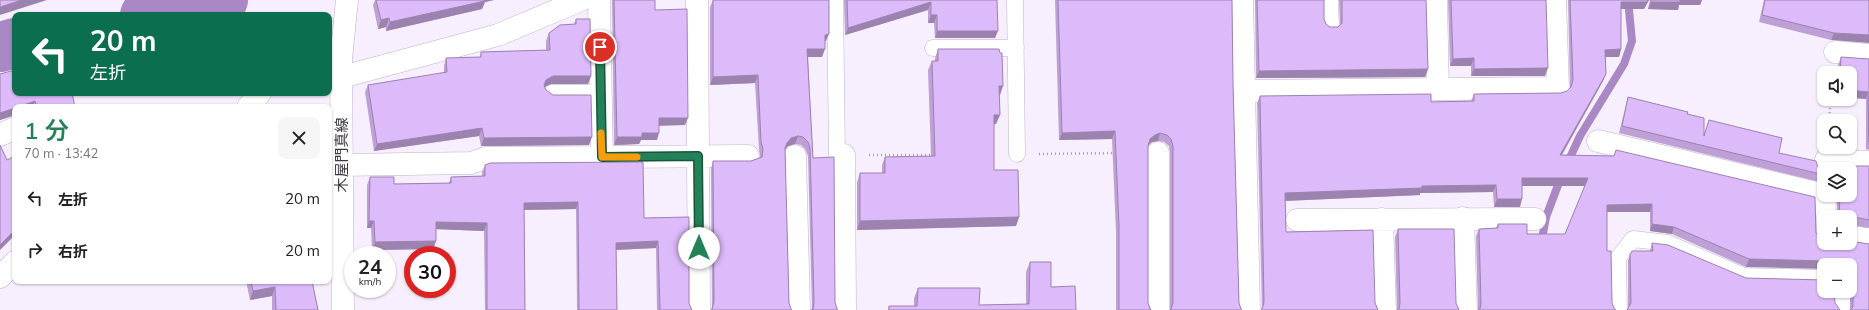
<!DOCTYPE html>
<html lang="ja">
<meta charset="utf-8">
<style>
:root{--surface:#fff;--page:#f6f6f6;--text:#222;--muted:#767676;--accent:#248259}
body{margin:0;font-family:Mulish,"Noto Sans JP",sans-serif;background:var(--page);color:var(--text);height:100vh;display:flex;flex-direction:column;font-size:15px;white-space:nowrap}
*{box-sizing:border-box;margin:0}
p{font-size:13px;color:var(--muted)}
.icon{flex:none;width:22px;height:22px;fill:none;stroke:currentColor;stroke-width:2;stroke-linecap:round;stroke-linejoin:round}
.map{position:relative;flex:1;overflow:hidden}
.panel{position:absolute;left:12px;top:104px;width:320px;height:180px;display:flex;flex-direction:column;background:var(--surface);border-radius:8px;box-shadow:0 1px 3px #0004}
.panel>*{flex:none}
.banner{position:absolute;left:12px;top:12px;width:320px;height:84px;border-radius:8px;box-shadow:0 1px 3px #0004;background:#0b6e4f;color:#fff;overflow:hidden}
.tools{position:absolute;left:1817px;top:66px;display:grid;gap:8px}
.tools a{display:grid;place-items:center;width:40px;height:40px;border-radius:8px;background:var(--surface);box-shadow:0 1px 3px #0004;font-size:20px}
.speed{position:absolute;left:344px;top:246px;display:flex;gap:8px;font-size:20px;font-weight:700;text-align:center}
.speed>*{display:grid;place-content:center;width:52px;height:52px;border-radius:50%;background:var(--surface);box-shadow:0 1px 3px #0004;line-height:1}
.speed small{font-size:10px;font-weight:400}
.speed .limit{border:6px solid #d22;background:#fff;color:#111}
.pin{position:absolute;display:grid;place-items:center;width:34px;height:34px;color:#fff;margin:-17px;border:2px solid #fff;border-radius:50%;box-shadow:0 1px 4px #0007}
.me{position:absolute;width:44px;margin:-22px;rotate:0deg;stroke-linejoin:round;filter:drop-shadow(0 0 3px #0008)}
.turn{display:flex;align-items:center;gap:14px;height:84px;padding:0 12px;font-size:18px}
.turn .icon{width:52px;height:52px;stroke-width:2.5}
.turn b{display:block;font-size:28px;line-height:34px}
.round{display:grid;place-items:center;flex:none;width:42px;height:42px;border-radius:8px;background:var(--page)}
.head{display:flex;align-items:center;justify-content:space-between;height:68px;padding:0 12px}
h1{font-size:24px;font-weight:600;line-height:30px;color:var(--accent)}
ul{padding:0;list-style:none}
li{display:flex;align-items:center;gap:12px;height:52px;padding:0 12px}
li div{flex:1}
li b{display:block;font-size:15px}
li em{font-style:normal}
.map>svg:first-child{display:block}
</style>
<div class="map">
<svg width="1869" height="310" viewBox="0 0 1869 310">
<rect width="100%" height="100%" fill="#f7effd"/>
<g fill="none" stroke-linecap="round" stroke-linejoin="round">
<!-- stream -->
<path stroke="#aa88c5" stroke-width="8" d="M1567 164 1580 136 1624 64 1632 41 1628 0
M1541 244 1546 217 1561 177"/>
<!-- river -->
<path stroke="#aa88c5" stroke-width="50" d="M145 15 223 0
M0 47 15 43"/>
<!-- service casing -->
<g stroke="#bfb3ca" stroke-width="17">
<path id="service" d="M835 0 837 155
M1015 0 1017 154
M1330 0 1331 26
M933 48H1016
M551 93H601
M1840 291 1842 295V310
M1619 310 1618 258 1633 239 1668 243 1744 276 1824 278"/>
</g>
<!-- minor casing -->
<g stroke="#bfb3ca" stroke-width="23">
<path id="minor" d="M599 0 602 157
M697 0 699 310
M1242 0 1249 310
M1436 0 1438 89
M1835 52 1869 55
M342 77 498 35 581 0
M1243 91 1558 88 1555 0
M248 107 260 93
M0 135 15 128
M1598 141 1825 195
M1158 153V310
M844 155 845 310
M795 156 799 310
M341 165 471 163 485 158 748 156
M1826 169V160L1869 162
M1463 218 1466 310
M1382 219 1385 310
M1297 220 1535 219
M1824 235 1825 195
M1850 237 1869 239
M0 277 15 262"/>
</g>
<!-- secondary casing -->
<g stroke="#bfb3ca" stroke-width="23">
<path id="secondary" d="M343 310 341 59 347 0"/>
</g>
<!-- path -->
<path stroke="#a8a1ad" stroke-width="2.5" stroke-dasharray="1 3" stroke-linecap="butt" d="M1829 121 1831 99
M1039 154 1116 153
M869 155H934"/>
<!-- service -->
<use href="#service" stroke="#fff" stroke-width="16"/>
<!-- minor -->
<use href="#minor" stroke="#fff" stroke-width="22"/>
<!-- secondary -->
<use href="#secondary" stroke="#fff" stroke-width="22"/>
</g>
<!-- wall -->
<path fill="#bea0d7" d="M375 0H494L485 2 482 9 386 31V27L378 29 373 5Z
M612 0H655V10L685 125H659L657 140H641L639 144 614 145Z
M713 0 826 41H825L822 57H808L813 158 835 302 837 309 812 310 808 156 805 149 801 145 795 144 788 146 785 149 789 303 712 310 711 169 713 161H751L760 158V156L759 149 755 83 710 85V7Z
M844 0H997L995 38H935L934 23H928V10L845 35Z
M1055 0H1232L1233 84 1239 303 1170 310V153L1169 146 1164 142 1158 141 1152 142 1148 146V303L1150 308 1151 310H1116V233L1112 139 1059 140Z
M1255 0H1324V19L1326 24 1330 27H1338L1340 26 1339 0H1426L1428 69 1425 77 1256 78Z
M1448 0H1546L1545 76H1471V66H1450Z
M1568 0H1649L1644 9H1621V49L1619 57H1606V74L1603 81 1562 155 1614 156 1616 150 1816 233 1824 243H1850L1869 310H1850V265L1746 267 1672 234 1650 231V212H1607L1478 310 1476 236 1479 229 1496 228 1498 224 1527 234H1565L1585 186H1522L1520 207H1494L1493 192 1420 193V195L1285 201 1286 232 1373 230 1262 310 1257 103 1260 96 1431 102 1471 101 1474 94 1561 93 1567 91 1570 88Z
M1650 0H1702L1700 5H1679L1678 10 1648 9Z
M1764 0H1869L1831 40 1759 22Z
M576 19 591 76 588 84H551L545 87 546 90 589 145 481 146 479 136 374 151 365 92 368 85 444 73V66L446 58 480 57 481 52 546 50V41L549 33 574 24Z
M938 49 1000 95H999L996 124H994V170L1019 217 1016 226 857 230V182L860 173H882V165L885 157 931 156 928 70 932 61H935V58Z
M1841 57 1869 59V150L1866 149V99L1850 73H1838V65Z
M0 74 75 107H15V115L0 120Z
M1628 97 1687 114 1704 135 1709 120 1779 153 1818 168 1823 173H1824V183L1619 133Z
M485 165 644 218 689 217V303L691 308 692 310H657L656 248 616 250 617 310H577L576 209 524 210 525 310H485L484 231 436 229V241L433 249 372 250 371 228H367V185L370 177 394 184 449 183 451 177 482 176V172Z
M1869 166V228L1851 225 1850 217H1837V195H1850Z
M1398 229 1456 303 1458 309 1397 310 1395 237Z
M1652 243 1746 278 1628 307V261L1630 254 1650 251Z
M1030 262 1051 287 1076 310H888L889 306H914V298L918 288 979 305 1026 304V272Z
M246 281H312L318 310H272V296L250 300Z"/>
<!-- shaded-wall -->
<path fill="#9b82af" d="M22 0H47L0 15V7Z
M482 0H494L485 2 482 9 386 31 390 22Z
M1649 0 1644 9H1618L1621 2Z
M1680 0H1702L1700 5H1679L1678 10 1648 9 1651 2Z
M931 2 928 10 845 35 848 28Z
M931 15H937L934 23H928Z
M389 18 386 27 378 29 381 20Z
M937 31H998L995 38H935Z
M1834 33 1869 35V43L1831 40Z
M829 34 826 41 822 42 825 35Z
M807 49H825L822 57H805Z
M1621 49 1619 57H1603L1605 50Z
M1474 58 1471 66H1450L1453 59Z
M1548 68 1545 76H1471L1474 69Z
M1428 69 1425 77 1256 78 1259 71Z
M1606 74 1603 81 1557 163 1560 155Z
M758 75 755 83 710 85 713 77Z
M553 76H591L588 84H551L543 88 546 80Z
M999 86H1003L1000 95H995Z
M1850 90 1868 92 1866 99 1850 98Z
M35 101 33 107H18Z
M15 108V115L0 120V113Z
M994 115H1000L996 124H990Z
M659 118H688L685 125 656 126Z
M482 128 479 136 374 151 377 144Z
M1115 131 1112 139 1059 140 1062 133Z
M642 133H659L657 140H641L639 144 614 145 617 137Z
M1160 133 1158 141 1152 142 1147 146 1150 139 1155 135Z
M798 136 795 144 788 146 784 150 787 143 791 138Z
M592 137 589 145 481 146 484 138Z
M1522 178H1588L1585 186H1519Z
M1496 185 1493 192 1420 193V195L1282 201 1285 193 1422 186Z
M1497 199H1522L1520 207H1494Z
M578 202 576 209 521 210 524 203Z
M1652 204 1650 212H1604L1607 205Z
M1019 217 1016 226 857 230 860 221Z
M1854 217 1851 225H1850V218Z
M369 221H374L371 228H367Z
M436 222 487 223 484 231 433 229Z
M1652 224 1674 227 1672 234 1650 231Z
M15 230V236L13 237 0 250V245Z
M436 241 433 249 372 250 375 242Z
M658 241 656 248 613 250 616 243Z
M1749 259 1827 261 1826 265H1824V269L1746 267Z
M275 287 272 296 250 300 253 291Z"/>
<!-- building -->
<path fill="#ddbafa" stroke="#9b82af" d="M0 0H22L0 7Z
M376 0H485V1L390 22 389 18 381 20Z
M614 0H655V10L687 9 688 118H659V133H642V137H617Z
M713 0H829V34L825 35V49H807L813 158 834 157 835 302 837 309 838 310H811L813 309 814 302 810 148 808 142 803 137 798 136 791 138 787 143 785 148 789 303 791 309 792 310H711L712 309 714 302 713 161H751L762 157 763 149 761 142 758 75 713 77Z
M847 0H997L998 31H937V15H931V2L848 28Z
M1058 0H1232L1233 84 1239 303 1241 309 1242 310H1170L1171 309 1173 303V146L1171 139 1167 135 1160 133 1155 135 1150 139 1148 146V303L1150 308 1151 310H1119V226L1115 131 1062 133Z
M1257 0H1324V19L1326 24 1330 27H1338L1342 23V0H1426L1428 69 1259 71Z
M1451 0H1546L1548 68 1474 69V58L1453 59Z
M1570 0H1648L1647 2H1621V49L1605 50 1606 74 1560 155 1614 156 1616 150 1815 197 1816 233 1820 238 1824 239V243H1850V241L1869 244V310H1850L1853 307V284L1850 279V265H1834L1827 261 1749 259 1674 227 1652 224V204L1607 205V251H1611L1612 303 1614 308 1616 310H1478L1480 309 1481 303 1479 229 1498 228V224H1527V234H1565L1588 178H1522V199H1497L1496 185 1422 186V188L1285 193 1286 232 1373 230 1375 303 1378 310H1261L1262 309 1264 302 1260 96 1431 94V102L1474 101V94L1561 93 1567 91 1571 87 1573 80Z
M1651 0H1680V2H1651Z
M1765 0H1869V35L1834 33 1762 15Z
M576 19H590L591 76H553L546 80 544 85 546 90 553 95H591L592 137 484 138 482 128 377 144 368 85 447 72 446 58 481 57V52L550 50 549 33 560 25 576 24Z
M938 49H999L1000 53H1002L1003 86H999L1000 115H994V170H1018L1019 217 860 221V173H885V157L935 156 932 61H938Z
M1841 57 1869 59V142L1868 92 1850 90V73H1840Z
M15 70V93H72L75 107H37L35 101 18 107H15V108L0 113V74Z
M1628 97 1688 112 1687 114 1704 118V136L1709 120 1782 138 1779 153 1816 161 1818 168 1823 173H1824V175L1622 126Z
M0 145 7 160 15 156V230L0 245Z
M643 162 644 218 689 217V303L691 308 692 310H660L658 241 616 243 617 310H579L578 202 524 203 525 310H487V223L436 222V241L375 242 374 221H369L370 177H394V184L451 183V177L485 176V165L490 163Z
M1840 166H1869V220L1854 217 1850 218V217H1839L1840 195H1850V169H1837Z
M1398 229H1454L1456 303 1459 310H1397L1399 309 1400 303Z
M1652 243 1668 245 1746 278 1824 280V291H1834L1835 303 1840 310H1627L1631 303 1630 254 1632 251H1653Z
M1030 262H1051V287L1075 286 1076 310H889V306H917L918 288H980L979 305 1029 304Z
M251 281H312L318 310H276L275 287 253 291Z"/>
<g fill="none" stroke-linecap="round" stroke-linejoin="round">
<!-- route casing -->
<g stroke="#17543a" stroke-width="10">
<path id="route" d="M600 47 602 157 698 156 699 248"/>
</g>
<!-- route -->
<use href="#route" stroke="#248259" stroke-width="7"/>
<!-- slow -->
<path stroke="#f59e0b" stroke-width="7" d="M601 133 602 157H637"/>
</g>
<g text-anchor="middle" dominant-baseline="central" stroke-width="3" stroke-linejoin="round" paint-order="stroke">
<!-- street labels -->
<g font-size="15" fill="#3d3842" stroke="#fff">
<text transform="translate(341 155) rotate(-90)">木屋門真線</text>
</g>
</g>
</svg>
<div class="tools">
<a><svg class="icon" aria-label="sound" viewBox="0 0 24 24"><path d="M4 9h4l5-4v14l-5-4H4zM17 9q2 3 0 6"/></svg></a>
<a><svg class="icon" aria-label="search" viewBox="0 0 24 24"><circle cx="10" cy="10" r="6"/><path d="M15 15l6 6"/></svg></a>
<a><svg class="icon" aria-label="layers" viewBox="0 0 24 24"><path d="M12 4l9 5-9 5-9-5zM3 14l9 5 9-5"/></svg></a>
<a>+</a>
<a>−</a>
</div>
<div class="speed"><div>24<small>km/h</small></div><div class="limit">30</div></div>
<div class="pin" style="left:600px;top:47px;background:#d93025"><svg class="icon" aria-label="arrive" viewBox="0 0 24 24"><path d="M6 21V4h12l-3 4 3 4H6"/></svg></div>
<svg class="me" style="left:699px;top:248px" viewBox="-20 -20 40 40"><circle r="19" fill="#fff"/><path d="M0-13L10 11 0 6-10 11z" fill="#248259"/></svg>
<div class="banner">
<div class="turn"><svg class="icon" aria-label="left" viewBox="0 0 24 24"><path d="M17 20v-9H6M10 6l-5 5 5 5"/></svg><div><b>20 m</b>左折</div></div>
</div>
<section class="panel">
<div class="head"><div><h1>1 分</h1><p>70 m · 13:42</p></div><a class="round"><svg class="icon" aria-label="close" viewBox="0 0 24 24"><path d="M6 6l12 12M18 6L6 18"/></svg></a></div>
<ul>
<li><svg class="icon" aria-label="left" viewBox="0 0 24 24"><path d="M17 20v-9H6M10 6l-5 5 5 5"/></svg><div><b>左折</b></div><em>20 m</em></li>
<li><svg class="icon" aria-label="right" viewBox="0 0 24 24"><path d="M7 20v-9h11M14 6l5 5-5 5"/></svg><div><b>右折</b></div><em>20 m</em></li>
</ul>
</section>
</div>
